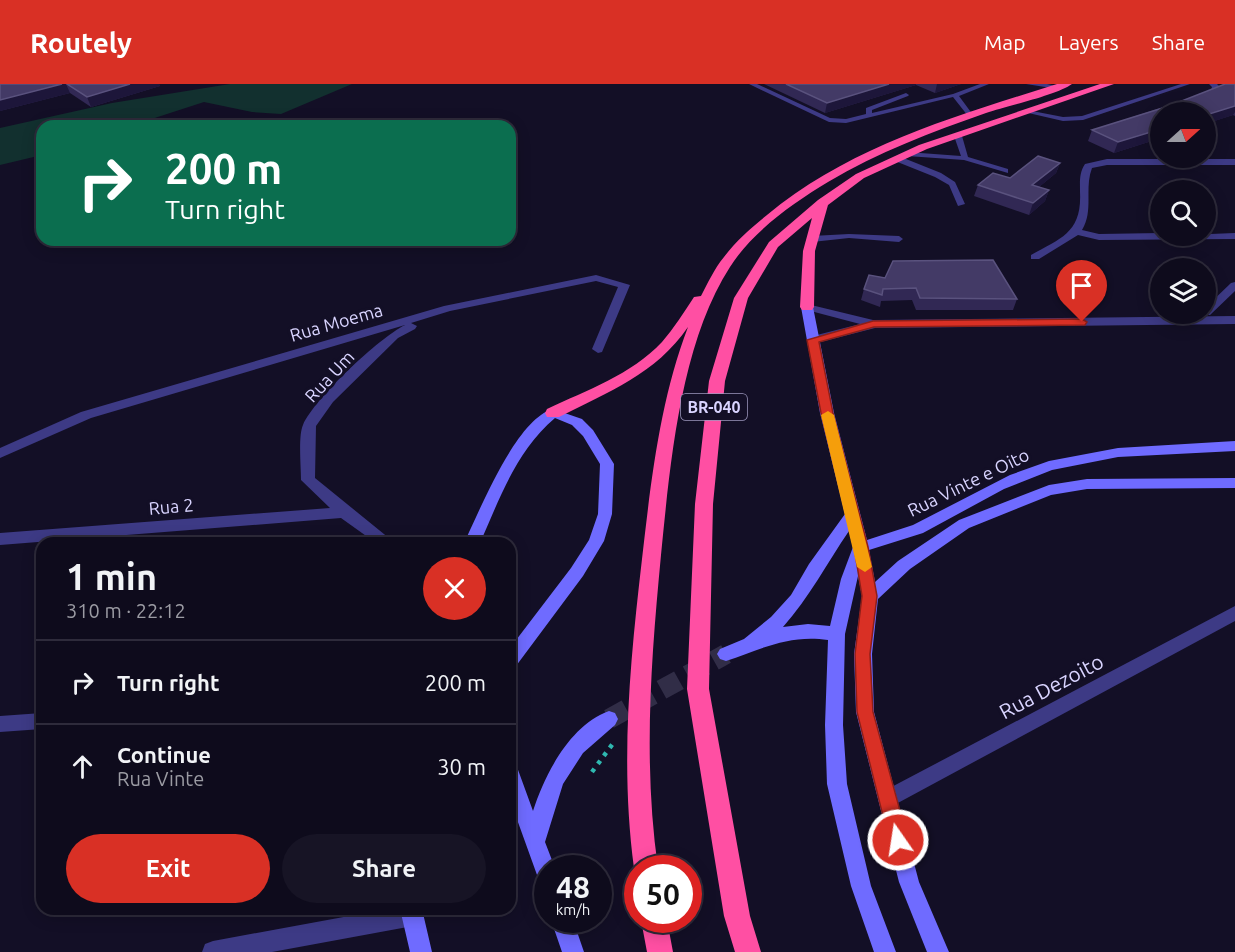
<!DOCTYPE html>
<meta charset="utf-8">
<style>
:root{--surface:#0e0b1c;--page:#171425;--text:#f1f3f6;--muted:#9b9ba3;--line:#2e2b3b;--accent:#d93025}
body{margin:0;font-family:Ubuntu,sans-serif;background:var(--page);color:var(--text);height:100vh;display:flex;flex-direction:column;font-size:22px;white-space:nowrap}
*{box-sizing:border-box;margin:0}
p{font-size:20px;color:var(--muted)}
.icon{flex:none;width:33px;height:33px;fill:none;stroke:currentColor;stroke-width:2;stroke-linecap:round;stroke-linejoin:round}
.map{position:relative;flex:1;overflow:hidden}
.sheet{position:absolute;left:36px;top:453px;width:480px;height:378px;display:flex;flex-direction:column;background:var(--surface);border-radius:18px;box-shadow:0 3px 15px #0003,0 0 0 2px var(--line)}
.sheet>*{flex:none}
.hud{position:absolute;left:36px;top:36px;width:480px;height:126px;border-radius:18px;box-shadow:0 3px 15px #0003,0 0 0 2px var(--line);background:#0b6e4f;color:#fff;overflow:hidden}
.needle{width:39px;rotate:69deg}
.tools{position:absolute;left:1150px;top:18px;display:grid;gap:12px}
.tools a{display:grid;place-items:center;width:66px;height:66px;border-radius:50%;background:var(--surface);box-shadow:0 3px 15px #0003,0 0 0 2px var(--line);font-size:30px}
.speed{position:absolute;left:534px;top:771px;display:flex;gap:12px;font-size:30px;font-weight:700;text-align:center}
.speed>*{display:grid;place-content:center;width:78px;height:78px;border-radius:50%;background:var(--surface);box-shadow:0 3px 15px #0003,0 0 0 2px var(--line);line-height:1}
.speed small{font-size:15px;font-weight:400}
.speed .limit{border:9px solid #d22;background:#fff;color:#111}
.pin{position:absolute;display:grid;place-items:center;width:51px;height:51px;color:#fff;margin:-62px -26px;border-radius:50% 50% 50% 0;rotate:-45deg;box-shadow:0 0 6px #0007}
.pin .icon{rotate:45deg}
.me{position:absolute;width:66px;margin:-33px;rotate:347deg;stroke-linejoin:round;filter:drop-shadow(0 0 4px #0008)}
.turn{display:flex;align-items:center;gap:21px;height:126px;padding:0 30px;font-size:27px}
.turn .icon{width:78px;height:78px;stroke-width:2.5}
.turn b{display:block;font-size:42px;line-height:51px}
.round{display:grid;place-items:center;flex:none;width:63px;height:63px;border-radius:32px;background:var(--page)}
.head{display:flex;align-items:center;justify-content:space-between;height:102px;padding:0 30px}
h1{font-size:36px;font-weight:700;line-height:45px}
.action{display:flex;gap:12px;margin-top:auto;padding:12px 30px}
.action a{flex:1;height:69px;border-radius:36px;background:var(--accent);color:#fff;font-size:24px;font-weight:700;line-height:69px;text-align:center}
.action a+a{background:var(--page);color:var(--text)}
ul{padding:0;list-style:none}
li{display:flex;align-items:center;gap:18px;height:84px;padding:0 30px;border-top:2px solid var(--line)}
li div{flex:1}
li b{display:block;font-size:22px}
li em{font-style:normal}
header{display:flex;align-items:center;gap:36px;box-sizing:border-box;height:84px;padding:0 30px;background:var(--accent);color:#fff}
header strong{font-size:28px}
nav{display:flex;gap:33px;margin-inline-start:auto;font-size:21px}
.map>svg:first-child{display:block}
</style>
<header>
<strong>Routely</strong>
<nav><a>Map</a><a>Layers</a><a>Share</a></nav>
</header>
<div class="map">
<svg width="1235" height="868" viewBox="0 0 1235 868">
<rect width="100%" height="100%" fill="#130f26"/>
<!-- green -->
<path fill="#12302f" d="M230 0H352L281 30 252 28 204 18 130 42H42V71L0 81V44L112 19Z"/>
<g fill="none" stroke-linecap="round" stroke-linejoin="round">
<!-- secondary-tunnel -->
<path stroke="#312d47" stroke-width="20" stroke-dasharray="20 10" stroke-linecap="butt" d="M609 635 726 570"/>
<!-- path -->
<path stroke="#2fb8b0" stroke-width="4.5" stroke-dasharray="4 6" stroke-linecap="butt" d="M592 688 614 658"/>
<!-- lane -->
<path fill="#3d3a85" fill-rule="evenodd" d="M749 0H757L830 34 846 35 866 30V24L906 9 909 11 908 12 872 26V29L953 10 980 0H989L959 12 973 31 972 32H968L953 13 846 39 829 38Z
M1026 0H1047L1061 3 1058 5Z
M1181 0H1190L1083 36 1063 37 1024 28 1027 26 1063 33 1082 32Z
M1209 0H1217L1219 2 1215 8 1199 12V10L1211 6 1212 3Z
M958 50 962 52 968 73 1008 85V89L964 76 907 72 903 70 907 68 961 72 954 52Z
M895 73H901L941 89 955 98 965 120 958 122 949 101 935 93 895 77Z
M849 150 899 152 903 155 899 158 849 154 812 158 808 155 812 152Z"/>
<!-- street -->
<path fill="#3d3a85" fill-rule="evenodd" d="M1107 75H1235V81H1107L1092 84C1084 105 1094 126 1082 146L1099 150 1161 149V152L1235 149V155L1099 156 1078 151 1039 175H1031V171C1062 154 1082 148 1080 108 1080 97 1079 89 1085 80Z
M596 191 630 201 602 268 598 269 592 265 618 203 596 197 450 227 411 239 417 242 415 245 398 254 333 318 316 342 315 394 395 459H376L341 434 0 461V449L330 424 301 396C301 382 298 352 303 341 315 314 379 254 405 241L91 334 0 374V364L81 328 444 222Z
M1235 198V207L1210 231H1202L1201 230H1206V223L1231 199Z
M807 220 873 236 1235 232V240L875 244 813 260 807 256 809 253 860 240 803 225 801 223Z
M1235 522V537L896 720 889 723 882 720 879 714 882 708Z
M42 629V645L0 648V632Z
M387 825H421L424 831 421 839 413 842 272 868H202L205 860 213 857Z"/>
<!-- secondary -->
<path fill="#6f6bff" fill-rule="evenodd" d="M807 220 813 223 834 329 867 456 913 441 1010 391 1049 377 1118 364 1235 357V367L1118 373 1052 386 1004 405 923 449 869 466 875 498 898 477 959 436 1049 401 1087 395 1235 394V404L1087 405 1051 411 969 444 910 485 878 515 872 570 874 628 919 798 949 868H927L899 798 856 628 854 570 862 512 858 492 845 550 843 641 847 700 871 802 896 868H874L851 802 827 700 825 641 828 556C790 550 761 565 726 577L720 575 717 570 720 565 744 555 771 533 791 511 809 480 845 430 820 329 801 223ZM849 447 853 463 841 495 830 542 808 540 783 543C809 514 827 479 849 447Z
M553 325 582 335 593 346 614 380 612 430 604 457 583 492 516 582 510 584V564L571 484 589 456 598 430 600 380 583 352 572 341 555 334C516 367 500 414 480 459H464C480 426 516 335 553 325Z
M609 627 615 629 618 635 615 641 583 669 563 700 545 758 555 784H548V805L541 802 510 716V680L517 683 533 727C545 690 570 641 609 627Z
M400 825H422L432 868H410Z
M551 836H573L584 868H562Z"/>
<!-- highway -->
<path fill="#ff4fa3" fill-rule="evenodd" d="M1057 0H1072C1057 11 1007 22 986 29 932 48 878 68 828 98 793 119 752 148 730 183 680 260 670 382 661 471 651 576 643 679 658 784H638L637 793 634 784C620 680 630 578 642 475 651 397 660 316 688 243 656 290 608 308 559 333H547L545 329 547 325C587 306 631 291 662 258 674 244 684 228 694 213L701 212C708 199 714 185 724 173 736 157 751 144 767 131 850 62 956 32 1057 0Z
M1100 0H1114L927 65 864 94 828 121 815 167 814 223 812 226H802L800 223 803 167 812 134 778 163 748 214 725 297 713 420 709 605 750 832 761 868H735L724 832 687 605 695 420 709 297 734 214 769 158 818 116 856 90 919 61Z
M641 836H667L673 868H647Z"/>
</g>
<!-- wall -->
<path fill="#312854" d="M0 0H159L160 2 91 23 70 9 0 27Z
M764 0H961L935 9 916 1 825 29Z
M1235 0V32L1233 31 1114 69 1088 57 1092 46Z
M1060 79 1056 89 1039 103 1049 106 1045 117 1029 131 974 112 978 101 1010 94Z
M869 191 1017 215 1013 226H916L912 216 881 217 880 223 861 216 864 205Z"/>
<!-- shaded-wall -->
<path fill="#1d163a" d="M62 0H66L70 9 0 27V16Z
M130 0H159L160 2 91 23 87 13Z
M889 0H916V1L825 29 827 19Z
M937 0H961L935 9Z
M1235 22V28L1233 31 1206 40V31Z
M1161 45V54L1114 69 1118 58Z
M1060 79 1056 89 1028 112 1032 101Z
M1049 106 1045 117 1029 131 1033 119Z"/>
<!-- building -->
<path fill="#433a66" stroke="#5a527e" stroke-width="1.5" d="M0 0H62L0 16Z
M67 0H130L87 13Z
M786 0H889L827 19Z
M1225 0H1235V22L1206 31V28H1161V45L1118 58 1092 46 1169 22Z
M1038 72 1060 79 1032 101 1049 106 1033 119 978 101 993 89 1010 94Z
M993 176 1017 215 920 214 916 204 883 205 882 211 864 205 869 191 885 194 893 177Z"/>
<!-- route -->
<path fill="#d93025" stroke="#8d1f18" stroke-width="1.5" d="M1082 235 1087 238 1085 241 874 243 819 258 833 329 868 463 877 512 870 570 873 628 908 756 905 763 898 765 892 763 889 756 857 628 855 570 862 512 854 463 821 329 807 256 873 237Z"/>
<!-- slow -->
<path fill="#f59e0b" d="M828 327 834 331 872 483 865 488 857 483 821 331Z"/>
<g text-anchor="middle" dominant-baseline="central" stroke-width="6" stroke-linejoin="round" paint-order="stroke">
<!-- shield labels -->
<rect fill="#130f26" stroke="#9e99be" stroke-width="1.5" x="681" y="310" width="66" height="26" rx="4.5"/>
<g font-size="16" font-weight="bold" fill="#d9d4ff">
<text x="714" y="323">BR-040</text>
</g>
<!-- street labels -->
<g font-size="18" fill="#d9d4ff" stroke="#130f26">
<text transform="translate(336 238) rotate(-16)">Rua Moema</text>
<text transform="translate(329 292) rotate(-47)">Rua Um</text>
<text transform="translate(968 398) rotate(-26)">Rua Vinte e Oito</text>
<text transform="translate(171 422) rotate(-5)">Rua 2</text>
</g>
<!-- near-street labels -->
<g font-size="21" fill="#d9d4ff" stroke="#130f26">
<text transform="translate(1051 602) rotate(-28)">Rua Dezoito</text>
</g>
</g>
</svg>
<div class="tools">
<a><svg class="needle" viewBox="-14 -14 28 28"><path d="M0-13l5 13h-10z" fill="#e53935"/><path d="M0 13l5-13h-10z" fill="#9b9ba3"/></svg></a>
<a><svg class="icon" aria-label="search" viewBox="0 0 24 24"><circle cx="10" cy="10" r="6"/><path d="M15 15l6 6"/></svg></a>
<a><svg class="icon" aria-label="layers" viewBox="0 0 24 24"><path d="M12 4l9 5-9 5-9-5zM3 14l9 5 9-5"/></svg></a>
</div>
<div class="speed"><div>48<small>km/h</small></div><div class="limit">50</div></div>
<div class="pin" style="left:1082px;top:238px;background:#d93025"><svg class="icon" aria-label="arrive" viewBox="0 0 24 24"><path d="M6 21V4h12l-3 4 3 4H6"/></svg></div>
<svg class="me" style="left:898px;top:756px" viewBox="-20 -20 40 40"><circle r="17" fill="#d93025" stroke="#fff" stroke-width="3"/><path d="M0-11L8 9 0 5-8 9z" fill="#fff"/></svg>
<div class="hud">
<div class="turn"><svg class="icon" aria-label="right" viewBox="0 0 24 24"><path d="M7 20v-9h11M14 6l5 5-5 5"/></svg><div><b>200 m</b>Turn right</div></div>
</div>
<section class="sheet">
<div class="head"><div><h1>1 min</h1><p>310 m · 22:12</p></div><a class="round" style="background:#d93025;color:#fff"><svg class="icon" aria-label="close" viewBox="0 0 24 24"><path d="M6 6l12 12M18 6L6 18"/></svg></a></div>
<ul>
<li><svg class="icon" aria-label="right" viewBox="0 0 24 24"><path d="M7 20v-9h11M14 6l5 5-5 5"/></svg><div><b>Turn right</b></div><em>200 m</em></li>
<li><svg class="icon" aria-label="ahead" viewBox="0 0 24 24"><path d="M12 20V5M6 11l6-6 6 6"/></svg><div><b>Continue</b><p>Rua Vinte</p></div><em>30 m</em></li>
</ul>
<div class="action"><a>Exit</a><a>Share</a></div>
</section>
</div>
